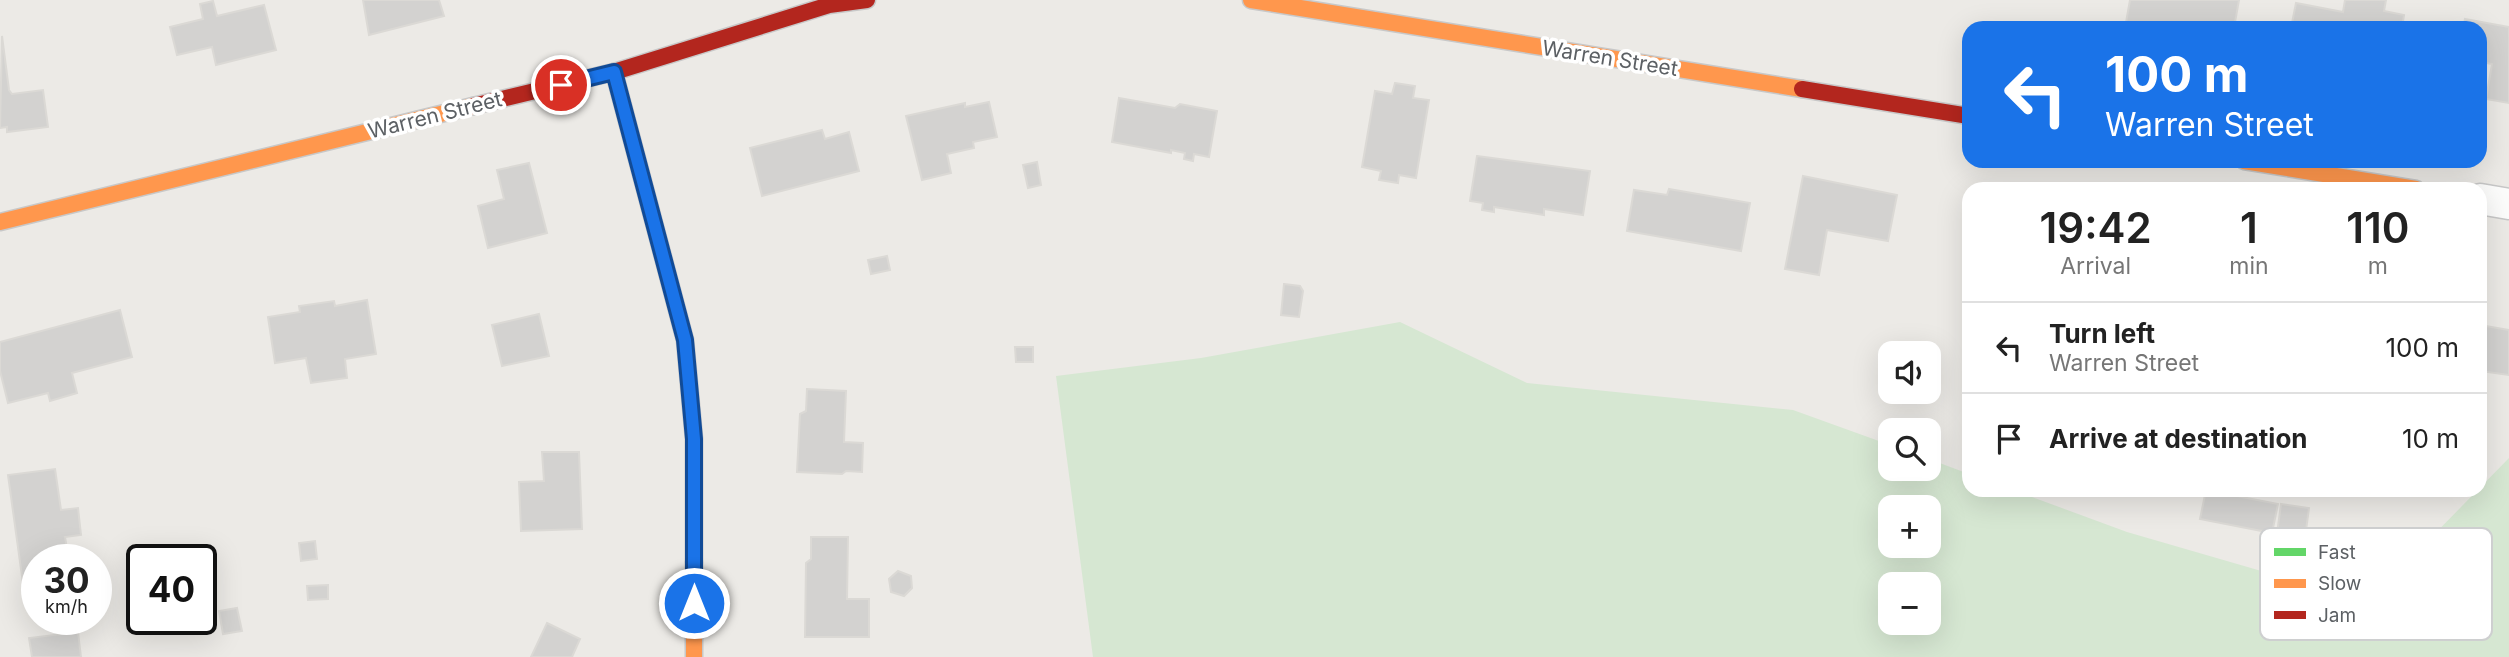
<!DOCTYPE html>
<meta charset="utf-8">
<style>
:root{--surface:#fff;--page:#f2f2f2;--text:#222;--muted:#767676;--line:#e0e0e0}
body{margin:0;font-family:Inter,sans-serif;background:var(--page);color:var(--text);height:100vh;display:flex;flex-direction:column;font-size:26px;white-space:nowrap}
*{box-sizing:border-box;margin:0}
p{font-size:23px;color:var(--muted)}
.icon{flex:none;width:38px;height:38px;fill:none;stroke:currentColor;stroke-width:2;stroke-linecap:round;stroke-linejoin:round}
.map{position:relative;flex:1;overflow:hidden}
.drawer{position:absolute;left:1962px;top:182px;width:525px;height:315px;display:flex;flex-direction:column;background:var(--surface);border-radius:21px;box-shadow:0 7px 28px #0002}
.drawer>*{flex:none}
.hud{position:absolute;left:1962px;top:21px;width:525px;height:147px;border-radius:21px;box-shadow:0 7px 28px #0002;background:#1a73e8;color:#fff;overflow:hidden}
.fabs{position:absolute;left:1878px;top:341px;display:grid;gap:14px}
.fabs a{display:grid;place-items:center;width:63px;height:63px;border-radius:14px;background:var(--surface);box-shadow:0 7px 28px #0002;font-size:35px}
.speed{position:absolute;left:21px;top:544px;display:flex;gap:14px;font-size:35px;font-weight:700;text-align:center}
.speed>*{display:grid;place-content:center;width:91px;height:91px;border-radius:50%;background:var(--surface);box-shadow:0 7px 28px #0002;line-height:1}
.speed small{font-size:18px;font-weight:400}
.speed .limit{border:4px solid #111;border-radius:10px;background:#fff;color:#111}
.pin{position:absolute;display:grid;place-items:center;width:60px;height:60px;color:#fff;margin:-30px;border:4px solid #fff;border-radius:50%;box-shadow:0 2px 7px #0007}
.me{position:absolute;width:77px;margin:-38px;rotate:0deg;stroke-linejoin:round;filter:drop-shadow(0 0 5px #0008)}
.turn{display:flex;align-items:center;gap:24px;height:147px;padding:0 28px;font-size:32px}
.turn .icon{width:91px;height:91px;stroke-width:2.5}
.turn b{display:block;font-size:49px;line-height:60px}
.eta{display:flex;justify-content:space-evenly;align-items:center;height:119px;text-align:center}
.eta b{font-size:42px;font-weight:600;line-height:49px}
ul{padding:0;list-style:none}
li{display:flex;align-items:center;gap:21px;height:91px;padding:0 28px;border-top:2px solid var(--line)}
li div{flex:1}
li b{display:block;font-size:26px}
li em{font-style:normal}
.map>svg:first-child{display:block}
</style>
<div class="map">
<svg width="2509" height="657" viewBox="0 0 2509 657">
<rect width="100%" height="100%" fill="#eceae6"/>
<!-- green -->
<path fill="#d6e7d2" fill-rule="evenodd" d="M1400 322 1527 383 1793 410 1890 445V469H1928L1929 459 1969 474V490H2013L2127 532 2368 602 2509 458V657H1093L1056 376 1201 358ZM1890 508H1928V546H1890ZM1928 584V623H1890V584Z"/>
<!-- building -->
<path fill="#d3d2d0" stroke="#dbd9d5" stroke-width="2" d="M363 0H439L444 16 369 35Z
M2130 0H2239L2234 28H2125Z
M2345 0H2386L2384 11 2404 15 2402 28H2291L2296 3 2343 12Z
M213 1 217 16 264 5 276 50 216 65 212 47 177 55 170 27 203 19 200 4Z
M2465 19 2509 27V103L2486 99 2492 64 2480 62V28H2463Z
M2 36 9 90 12 94 43 90 48 127 7 132V127L0 128Z
M1395 83 1415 86 1413 98 1429 100 1416 178 1399 175 1398 183 1379 180 1381 171 1362 167 1375 91 1392 94Z
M1119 98 1175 108 1180 104 1217 111 1209 157 1194 154 1193 161 1184 159 1185 153 1171 150V153L1112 142Z
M989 102 997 137 973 142 974 148 947 154 951 173 922 180 906 116 965 103V107Z
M822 130 825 139 849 132 859 171 762 196 750 148Z
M1477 156 1590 171 1583 215 1544 209V215L1494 207V212L1482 210 1483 203 1470 201Z
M1037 162 1041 185 1028 188 1023 165Z
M529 163 547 233 488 248 478 206 504 199 497 170Z
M1803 176 1897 195 1888 241 1827 230 1819 275 1785 269Z
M1669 189 1750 203 1741 251 1627 231 1634 190 1667 195Z
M887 256 890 270 871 274 868 260Z
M1284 284 1300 286 1303 291 1299 317 1281 315Z
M367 300 376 354 345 359 347 378 311 383 306 358 275 363 268 317 300 312 299 306 334 301 335 306Z
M120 310 132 357 72 373 77 393 50 401 48 393 8 403 0 371V342Z
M539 314 549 356 502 366 492 325Z
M2480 325 2509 330V375L2480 371Z
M1015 347H1033V362H1016Z
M807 389 846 391 844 442 863 443 862 472 846 471 842 474 797 472 800 414 806 411Z
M542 452H579L582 529 521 531 519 482 544 481Z
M55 469 61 510 78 508 81 535 65 537 67 549 60 550 62 560H37V590L24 591 8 475Z
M2206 490 2278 504 2272 533 2200 519Z
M2281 504 2309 508 2305 538 2277 534Z
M811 537H848L847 599H869V637H805L806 563 811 559Z
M315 541 317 559 301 561 299 543Z
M898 571 911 576 912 588 904 596 891 592 889 579Z
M328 585V599L308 600 307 586Z
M237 608 242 631 223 634 219 611Z
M547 623 580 639 572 657H531Z
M78 632 81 657H32L29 638Z"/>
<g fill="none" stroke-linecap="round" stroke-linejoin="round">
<!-- street casing -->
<g stroke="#c7c7c7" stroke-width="33">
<path id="street" d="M2480 199 2509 204"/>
</g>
<!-- fast casing -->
<g stroke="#c8c8c8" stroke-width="19">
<path id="fast" d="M614 72 685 340 694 439V562"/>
</g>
<!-- slow casing -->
<g stroke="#c8c8c8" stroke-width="19">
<path id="slow" d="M1251 0 1802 89
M2244 161 2416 189
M0 222 473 106
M694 562V657"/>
</g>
<!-- jam casing -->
<g stroke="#c8c8c8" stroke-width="19">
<path id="jam" d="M1802 89 1969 116
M473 106 614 72 829 5 867 0"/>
</g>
<!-- street -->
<use href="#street" stroke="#fcfcfb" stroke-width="30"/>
<!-- fast -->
<use href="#fast" stroke="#63d668" stroke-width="16"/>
<!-- slow -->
<use href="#slow" stroke="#ff974d" stroke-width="16"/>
<!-- jam -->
<use href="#jam" stroke="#b3261e" stroke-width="16"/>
</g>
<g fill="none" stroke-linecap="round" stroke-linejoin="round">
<!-- route casing -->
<g stroke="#114b97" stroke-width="18">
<path id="route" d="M561 85 614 72 685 340 694 439V603"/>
</g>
<!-- route -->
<use href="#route" stroke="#1a73e8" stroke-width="12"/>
</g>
<g text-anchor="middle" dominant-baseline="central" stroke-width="7" stroke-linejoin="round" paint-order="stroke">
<!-- street labels -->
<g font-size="21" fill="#5c6064" stroke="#fff">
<text transform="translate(1610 58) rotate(9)">Warren Street</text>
<text transform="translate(435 115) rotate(-14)">Warren Street</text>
</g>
</g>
<!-- legend -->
<rect x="2260" y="528" width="232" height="112" rx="10" fill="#fff" stroke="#cecfd0" stroke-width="2"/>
<rect x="2274" y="548" width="32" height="8" fill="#63d668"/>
<rect x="2274" y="579" width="32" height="9" fill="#ff974d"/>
<rect x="2274" y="611" width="32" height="8" fill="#b3261e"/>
<g font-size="19" fill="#5c6064">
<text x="2318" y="559">Fast</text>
<text x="2318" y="590">Slow</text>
<text x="2318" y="622">Jam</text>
</g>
</svg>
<div class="fabs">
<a><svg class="icon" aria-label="sound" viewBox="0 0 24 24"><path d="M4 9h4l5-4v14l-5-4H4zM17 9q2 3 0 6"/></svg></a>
<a><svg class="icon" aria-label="search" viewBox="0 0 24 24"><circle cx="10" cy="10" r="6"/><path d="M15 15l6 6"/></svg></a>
<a>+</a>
<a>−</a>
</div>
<div class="speed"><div>30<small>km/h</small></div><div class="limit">40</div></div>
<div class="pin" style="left:561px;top:85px;background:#d93025"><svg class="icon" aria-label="arrive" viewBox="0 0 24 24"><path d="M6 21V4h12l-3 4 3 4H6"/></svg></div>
<svg class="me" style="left:694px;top:603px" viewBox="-20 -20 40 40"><circle r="17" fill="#1a73e8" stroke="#fff" stroke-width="3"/><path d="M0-11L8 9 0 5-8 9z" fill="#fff"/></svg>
<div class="hud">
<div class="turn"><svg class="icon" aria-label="left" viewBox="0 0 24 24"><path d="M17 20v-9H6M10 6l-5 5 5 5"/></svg><div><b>100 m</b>Warren Street</div></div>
</div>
<section class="drawer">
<div class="eta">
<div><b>19:42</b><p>Arrival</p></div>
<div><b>1</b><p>min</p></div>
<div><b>110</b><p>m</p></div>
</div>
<ul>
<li><svg class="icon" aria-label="left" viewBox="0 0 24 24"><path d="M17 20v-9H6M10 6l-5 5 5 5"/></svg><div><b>Turn left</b><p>Warren Street</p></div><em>100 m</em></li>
<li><svg class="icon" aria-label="arrive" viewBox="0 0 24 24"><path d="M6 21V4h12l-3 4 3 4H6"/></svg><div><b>Arrive at destination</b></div><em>10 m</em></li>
</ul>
</section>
</div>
